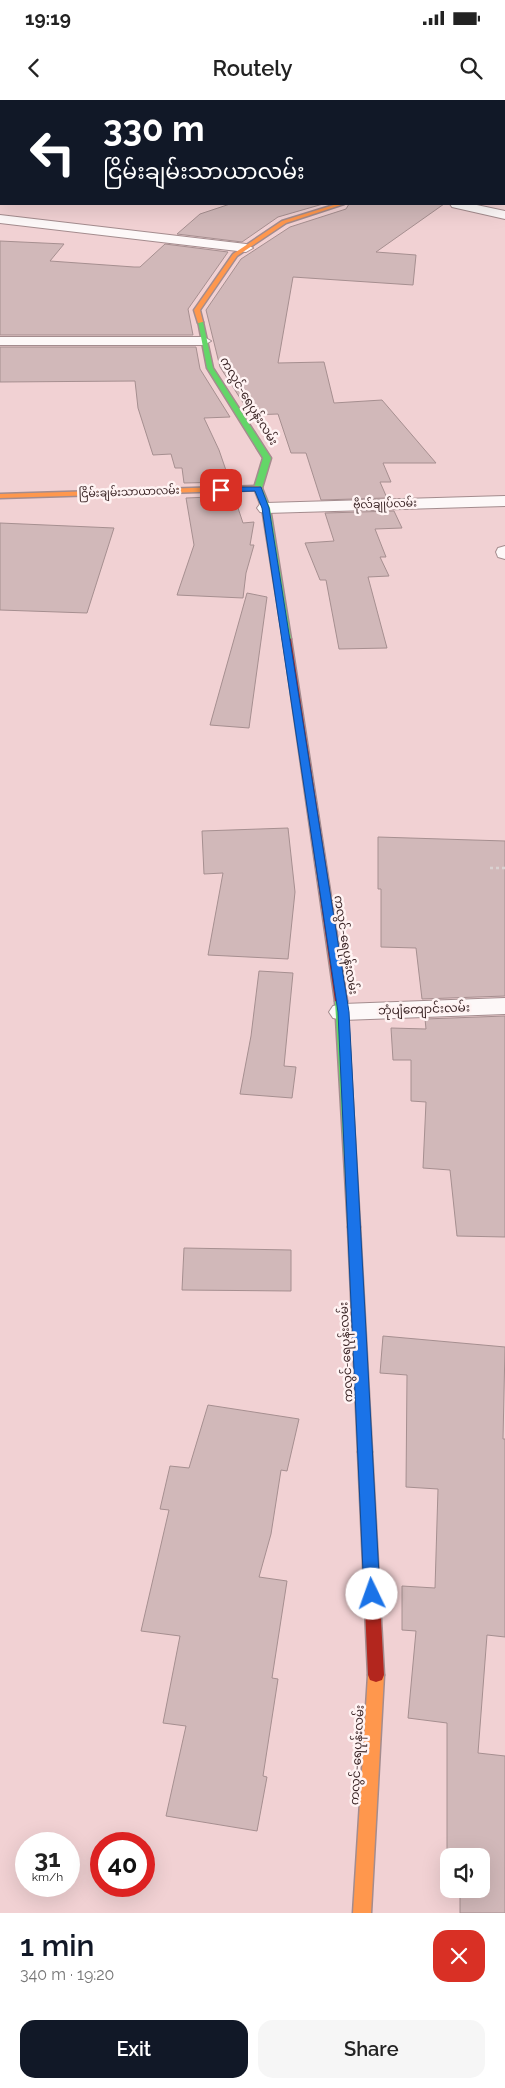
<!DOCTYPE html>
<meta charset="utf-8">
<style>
:root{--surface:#fff;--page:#f6f6f6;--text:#222;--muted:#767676;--accent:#111827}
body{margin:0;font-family:Raleway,"Noto Sans Myanmar",sans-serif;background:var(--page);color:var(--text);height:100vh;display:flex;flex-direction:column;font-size:19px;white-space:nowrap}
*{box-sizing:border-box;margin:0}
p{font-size:16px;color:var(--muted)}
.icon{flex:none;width:28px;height:28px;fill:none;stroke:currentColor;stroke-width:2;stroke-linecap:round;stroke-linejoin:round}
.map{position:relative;height:1813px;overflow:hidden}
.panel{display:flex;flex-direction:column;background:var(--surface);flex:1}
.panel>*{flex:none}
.top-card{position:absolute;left:0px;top:0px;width:505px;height:105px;box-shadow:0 5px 20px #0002;background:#111827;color:#fff;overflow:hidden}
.controls{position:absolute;left:440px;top:1748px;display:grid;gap:10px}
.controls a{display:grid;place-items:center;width:50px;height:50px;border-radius:10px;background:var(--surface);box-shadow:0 5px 20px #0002;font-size:25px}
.speed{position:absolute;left:15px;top:1732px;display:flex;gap:10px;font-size:25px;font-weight:700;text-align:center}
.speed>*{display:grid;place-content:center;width:65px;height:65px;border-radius:50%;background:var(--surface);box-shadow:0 5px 20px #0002;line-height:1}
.speed small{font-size:12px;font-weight:400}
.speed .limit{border:8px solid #d22;background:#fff;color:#111}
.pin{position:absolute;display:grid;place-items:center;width:42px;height:42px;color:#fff;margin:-21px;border-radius:10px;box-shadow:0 2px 8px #0006}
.me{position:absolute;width:55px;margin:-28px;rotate:357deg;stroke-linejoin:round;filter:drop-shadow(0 0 4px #0008)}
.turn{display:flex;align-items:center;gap:18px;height:105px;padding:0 20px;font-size:22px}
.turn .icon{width:65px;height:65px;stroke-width:2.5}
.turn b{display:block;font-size:35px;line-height:42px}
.round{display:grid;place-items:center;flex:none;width:52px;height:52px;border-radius:15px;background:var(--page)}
.overview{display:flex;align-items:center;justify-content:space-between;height:85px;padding:0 20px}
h1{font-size:30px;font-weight:600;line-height:38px;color:var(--accent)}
.primary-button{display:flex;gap:10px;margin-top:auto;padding:10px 20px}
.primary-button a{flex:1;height:58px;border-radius:15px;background:var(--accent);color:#fff;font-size:20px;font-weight:600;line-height:58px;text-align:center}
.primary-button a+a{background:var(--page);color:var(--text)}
.status{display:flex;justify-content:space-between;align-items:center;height:35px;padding:0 25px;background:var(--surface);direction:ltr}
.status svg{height:14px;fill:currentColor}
header{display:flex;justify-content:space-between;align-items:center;height:65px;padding:0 20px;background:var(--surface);font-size:22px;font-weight:600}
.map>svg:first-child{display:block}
</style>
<div class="status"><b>19:19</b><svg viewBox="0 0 49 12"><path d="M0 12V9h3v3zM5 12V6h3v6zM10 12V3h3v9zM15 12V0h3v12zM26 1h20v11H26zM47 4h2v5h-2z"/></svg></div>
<header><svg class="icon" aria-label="back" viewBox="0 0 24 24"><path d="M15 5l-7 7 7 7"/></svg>Routely<svg class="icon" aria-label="search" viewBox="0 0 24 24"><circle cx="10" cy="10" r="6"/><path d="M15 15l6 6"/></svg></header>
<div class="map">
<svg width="505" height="1813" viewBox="0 0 505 1813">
<rect width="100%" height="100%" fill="#f1d1d3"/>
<!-- building -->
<path fill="#d1b8b9" stroke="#a68f90" d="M230 104H323L278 117 242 142 177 134 200 114Z
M349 104H444L376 152 416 155 413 185 293 177 278 263 324 262 334 303 382 300 436 363H383L391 382H380L387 398 321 400 306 353H291L278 314 251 315 220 267 206 210 241 159 290 127 346 109Z
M0 141 64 144 50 161 134 167H140L165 144 228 152 188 209 193 235H0Z
M0 247H196L200 269 230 317 204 318 219 350 230 382 184 383 182 368H175L171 354 153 355 138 308 135 281 0 282Z
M234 396 243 423 254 422 250 445H254L246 473 243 498 177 495 194 445 186 398Z
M394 411 402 428 375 429 386 457H380L389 476 368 477 387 548 339 549 326 480H320L305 443 334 441 325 413Z
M0 423 114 428 87 513 0 510Z
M247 493 267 497 249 628 210 625Z
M288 728 295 792 288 859 208 855 223 773 204 774 202 731Z
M378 737 505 741V896L422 899 416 848 381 847V789H378Z
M259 871 293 873 284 966 296 967 292 998 240 994 251 936Z
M505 916V1137L457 1136 450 1070 423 1068 426 1002 411 1001V960H393L391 928 426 929 425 919Z
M184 1148 291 1150V1191L182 1190Z
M383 1236 505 1247 503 1339H505V1537L487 1535 478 1653 505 1656V1813H460V1789H481V1756H460V1751L447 1750V1623L408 1618 416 1531 402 1530V1486L435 1488 438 1389 406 1387 407 1275 380 1273Z
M208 1305 299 1319 287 1371 281 1370 271 1434 259 1477 287 1481 272 1578 278 1579 263 1676 267 1677 257 1731 166 1716 186 1626 163 1623 180 1536 141 1531 169 1410 160 1409 170 1366 189 1368Z"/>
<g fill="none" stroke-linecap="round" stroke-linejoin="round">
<!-- lane casing -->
<g stroke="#a48c8e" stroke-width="3">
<path id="lane" d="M369 0H379L380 1H370Z
M504 31H505V35H504Z"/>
</g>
<!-- street casing -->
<g stroke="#a48c8e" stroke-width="2">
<path id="street" d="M45 0H65V1H46Z
M0 61H1V67H0Z
M450 104H472L505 111V119L452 107Z
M0 115 246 144 253 148 246 152 0 123Z
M0 237H204L211 241 204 245H0Z
M505 396V406L266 413 260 412 257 408 260 404 266 403Z
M505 446V459L498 457 496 452 498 448Z
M505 898V914L343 920 333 918 329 912 333 906 343 904Z"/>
</g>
<!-- fast casing -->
<g stroke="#a48c8e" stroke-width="3">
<path id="fast" d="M198 221 203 222 213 268 271 358 262 388 270 408 291 539 290 541H284L283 539 262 408 254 388 263 358 207 268Z
M341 898 347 901 360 1127 359 1130H349L348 1127 335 901Z"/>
</g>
<!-- slow casing -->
<g stroke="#a48c8e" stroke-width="3">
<path id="slow" d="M337 104H344L286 123 237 156 200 210 203 222 198 223 194 210 233 154 282 121Z
M258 386 262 388 261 390 0 398V394Z
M354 1123 359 1124 360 1127 372 1352 370 1356 365 1358 360 1356 358 1352 348 1127 349 1124Z
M376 1568 382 1570 384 1575 371 1813H353L368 1575 370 1570Z"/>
</g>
<!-- jam casing -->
<g stroke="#a48c8e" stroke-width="3">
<path id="jam" d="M504 53H505V55H504Z
M287 536 291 539 347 901 341 904 335 901 283 539Z
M365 1346 370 1348 372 1352 384 1575 382 1580 376 1582 370 1580 368 1575 358 1352 360 1348Z"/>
</g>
<!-- path -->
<path stroke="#dad1d1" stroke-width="2.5" stroke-dasharray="3 3" stroke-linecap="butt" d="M490 768H505"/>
<!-- lane -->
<use href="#lane" fill="#fdf8f8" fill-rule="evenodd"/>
<!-- street -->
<use href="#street" fill="#fdf8f8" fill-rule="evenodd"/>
<!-- fast -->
<use href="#fast" fill="#63d668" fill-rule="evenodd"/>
<!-- slow -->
<use href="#slow" fill="#ff974d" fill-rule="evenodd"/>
<!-- jam -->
<use href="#jam" fill="#b3261e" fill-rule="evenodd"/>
</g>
<!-- route -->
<path fill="#1a73e8" stroke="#114b97" d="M261 387 269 408 349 912 380 1494 378 1499 372 1501 366 1499 364 1494 338 912 262 408 255 391 221 392 217 390 221 387Z"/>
<g text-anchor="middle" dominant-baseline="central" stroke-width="5" stroke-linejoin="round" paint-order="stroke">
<!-- far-street labels -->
<g font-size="11" fill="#3b2526" stroke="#fff3f3">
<text transform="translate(129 392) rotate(-2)">ငြိမ်းချမ်းသာယာလမ်း</text>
<text transform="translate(385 404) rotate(-2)">ဗိုလ်ချုပ်လမ်း</text>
</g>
<!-- street labels -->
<g font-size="12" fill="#3b2526" stroke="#fff3f3">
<text transform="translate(249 301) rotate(59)">ကလွင်-ရေပုန်းလမ်း</text>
<text transform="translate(346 845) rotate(81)">ကလွင်-ရေပုန်းလမ်း</text>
<text transform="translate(424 909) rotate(-2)">ဘုံပျံကျောင်းလမ်း</text>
<text transform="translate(346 1252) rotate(-93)">ကလွင်-ရေပုန်းလမ်း</text>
<text transform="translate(357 1655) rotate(-87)">ကလွင်-ရေပုန်းလမ်း</text>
</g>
</g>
</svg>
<div class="controls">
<a><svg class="icon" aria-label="sound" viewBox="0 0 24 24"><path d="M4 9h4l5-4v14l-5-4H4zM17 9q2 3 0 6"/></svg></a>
</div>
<div class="speed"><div>31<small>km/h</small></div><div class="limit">40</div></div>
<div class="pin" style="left:221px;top:390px;background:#d93025"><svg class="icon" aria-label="arrive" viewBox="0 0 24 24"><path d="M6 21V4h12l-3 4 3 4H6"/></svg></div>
<svg class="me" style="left:372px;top:1494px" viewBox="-20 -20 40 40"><circle r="19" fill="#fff"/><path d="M0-13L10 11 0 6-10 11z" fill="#1a73e8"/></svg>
<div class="top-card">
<div class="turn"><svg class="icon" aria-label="left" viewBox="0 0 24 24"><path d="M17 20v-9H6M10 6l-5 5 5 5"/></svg><div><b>330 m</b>ငြိမ်းချမ်းသာယာလမ်း</div></div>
</div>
</div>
<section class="panel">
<div class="overview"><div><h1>1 min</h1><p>340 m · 19:20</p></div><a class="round" style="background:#d93025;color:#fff"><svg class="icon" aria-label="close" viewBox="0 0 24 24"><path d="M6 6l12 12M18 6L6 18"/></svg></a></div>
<div class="primary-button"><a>Exit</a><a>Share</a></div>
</section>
